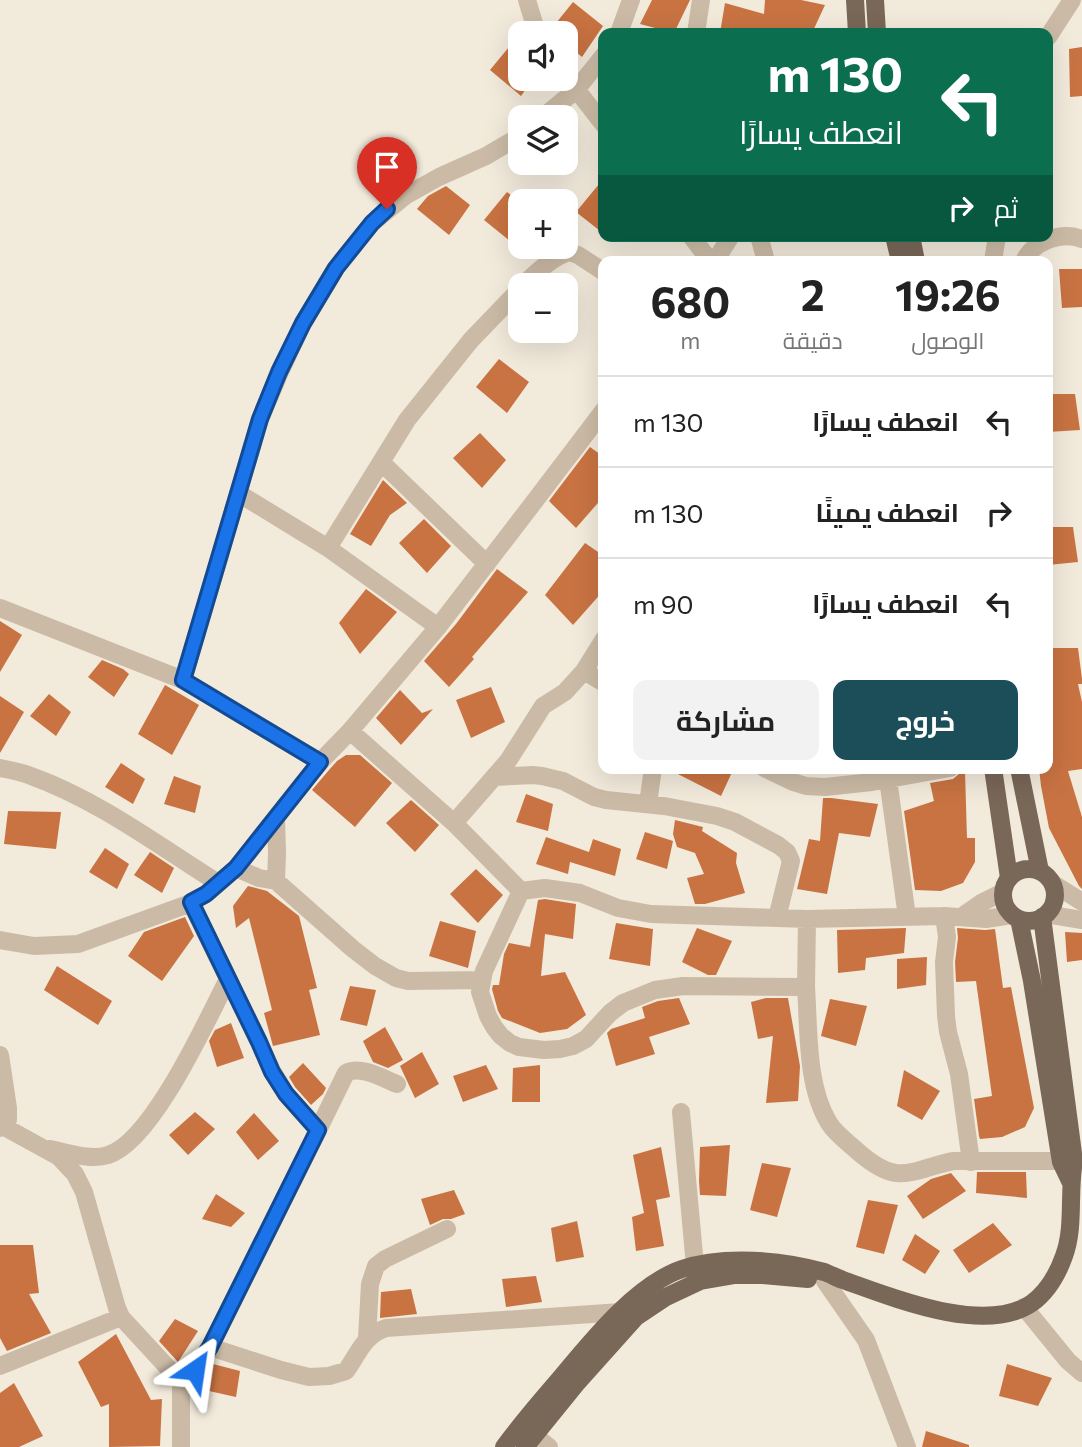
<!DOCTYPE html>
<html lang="ar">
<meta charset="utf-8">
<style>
:root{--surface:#fff;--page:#f2f2f2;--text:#222;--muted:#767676;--line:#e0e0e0;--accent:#1c4e59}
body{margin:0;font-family:Commissioner,Cairo,sans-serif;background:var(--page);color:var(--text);direction:rtl;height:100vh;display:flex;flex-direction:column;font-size:26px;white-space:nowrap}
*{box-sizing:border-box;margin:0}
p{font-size:23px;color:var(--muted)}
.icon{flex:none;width:38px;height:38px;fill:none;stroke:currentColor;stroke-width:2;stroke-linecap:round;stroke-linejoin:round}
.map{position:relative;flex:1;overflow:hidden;direction:ltr}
.sheet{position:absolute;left:598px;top:256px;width:455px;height:518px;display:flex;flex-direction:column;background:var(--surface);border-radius:14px;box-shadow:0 7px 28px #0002;direction:rtl}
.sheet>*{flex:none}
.top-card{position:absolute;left:598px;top:28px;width:455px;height:214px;border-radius:14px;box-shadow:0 7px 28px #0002;direction:rtl;background:#0b6e4f;color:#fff;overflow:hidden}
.controls{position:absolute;left:508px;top:21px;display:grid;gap:14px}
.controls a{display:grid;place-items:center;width:70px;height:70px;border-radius:14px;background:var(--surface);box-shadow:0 7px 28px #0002;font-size:35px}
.pin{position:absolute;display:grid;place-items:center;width:60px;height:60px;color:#fff;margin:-72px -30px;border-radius:50% 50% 50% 0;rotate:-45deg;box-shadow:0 0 7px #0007}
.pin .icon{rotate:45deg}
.me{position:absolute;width:77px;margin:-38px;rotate:32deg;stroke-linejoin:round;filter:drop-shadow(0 0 5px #0008)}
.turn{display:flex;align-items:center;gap:24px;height:147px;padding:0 35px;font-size:32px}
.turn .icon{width:91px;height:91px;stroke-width:2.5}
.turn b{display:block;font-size:49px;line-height:60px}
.then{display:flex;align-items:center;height:66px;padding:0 35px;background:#0003;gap:14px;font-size:26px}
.eta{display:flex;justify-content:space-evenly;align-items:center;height:119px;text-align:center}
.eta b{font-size:42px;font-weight:700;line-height:49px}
.button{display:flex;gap:14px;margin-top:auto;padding:14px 35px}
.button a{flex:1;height:80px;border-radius:14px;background:var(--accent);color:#fff;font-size:28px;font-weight:700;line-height:80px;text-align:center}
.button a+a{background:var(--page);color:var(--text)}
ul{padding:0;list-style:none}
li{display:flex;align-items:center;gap:21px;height:91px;padding:0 35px;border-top:2px solid var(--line)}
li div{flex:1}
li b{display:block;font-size:26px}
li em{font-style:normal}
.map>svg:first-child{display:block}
</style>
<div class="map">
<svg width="1082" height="1447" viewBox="0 0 1082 1447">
<rect width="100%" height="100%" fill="#f2eadb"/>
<!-- building -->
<path fill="#c97342" d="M652 0H690L674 33 640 24Z
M765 0H801L825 5 812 33H775L752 28 751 33H720L725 3 764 14Z
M573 2 603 26 582 57 565 43V33H548Z
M513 42 520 47V79H533L521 96 490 70Z
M1082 47V96L1070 97 1069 49Z
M604 178V234L576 212Z
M446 186 470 205 449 235 417 209 428 196Z
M507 192 520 202V249L484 220Z
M1059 269H1082V307L1062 308Z
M499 359 529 382 507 413 476 387Z
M1048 394H1075L1080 430 1048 432Z
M480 433 506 460 482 488 453 458Z
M590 447 604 457V496L576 528 549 501Z
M383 480 407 503 390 515 371 546 350 534Z
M424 519 451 546 427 573 399 543Z
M1048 527H1073L1078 562 1048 565Z
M585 543 604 556V590L573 625 545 595Z
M497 569 528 592 472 657 474 659 449 687 424 661 456 624Z
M366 589 397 612 360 654 339 623Z
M0 621 22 635 0 672Z
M1048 648H1078L1082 679V684H1078L1082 702V769L1068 771 1082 817V889L1079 886 1049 828 1041 786 1039 768H1048Z
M102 660 123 669 129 674 114 697 88 677Z
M165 685 199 705 172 755 138 734Z
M491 687 505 722 471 738 456 700Z
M400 690 422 713 433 709 401 745 376 718Z
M49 694 71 712 56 736 30 716Z
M0 696 24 712 0 753Z
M346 755H360L392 783 355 827 312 790 329 770 337 761Z
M121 763 145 779 133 804 105 787Z
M666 768H734L721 796Z
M965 772 967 838H975V862L963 883 941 891 915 890 904 811 934 801 930 783 953 779 960 773Z
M174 776 201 786 195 813 164 804Z
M526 794 553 804 548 831 516 822Z
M823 798H831L878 804 870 837 839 833 827 894 797 889 809 839 820 841Z
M411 800 439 825 415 852 386 823Z
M8 811 61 812 56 849 4 844Z
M675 820 703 827 702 831 737 853 736 863 745 893 705 904H695L687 878 704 874 695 853 677 847 673 834Z
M645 832 673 841 667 869 636 859Z
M546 837 589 852 593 839 621 849 615 876 570 862 568 874 536 864Z
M105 848 129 864 117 889 89 872Z
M150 852 174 868 162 893 134 875Z
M476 869 503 895 478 923 450 894Z
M248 886 267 891 299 916 317 988 309 990 320 1035 273 1046 264 1013 272 1010 249 918 236 928 233 906Z
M545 899 576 904 573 939 545 934 541 976 565 972 586 1015 567 1029 540 1033 502 1018 498 1011 492 989 493 985H499L504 954 509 943 530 947 538 900Z
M185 917 194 936 162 981 128 956 144 932Z
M440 921 476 931 468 968 429 956Z
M616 923 653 929 650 966 609 959Z
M697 928 732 941 716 975H708L682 962Z
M906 928 904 953 866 958 865 970 838 973 837 930Z
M957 928 985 930 995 929 1003 988 1011 987 1034 1108 1025 1127 1002 1137 980 1139 979 1136 974 1099 992 1096 976 981 956 982 955 962 958 938Z
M1065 932 1082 933V960L1067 962Z
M927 957 926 985 897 989V959Z
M57 966 112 1001 98 1025 44 990Z
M350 986 376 990 367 1026 340 1020Z
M679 998 690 1024 649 1037 655 1054 616 1066 607 1033 611 1029 645 1018 642 1007 658 1001Z
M766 998H788L800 1066 798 1101 766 1103 773 1036 758 1039 751 1002Z
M830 999 867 1006 856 1046 821 1036Z
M231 1023 244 1058 217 1067 209 1041 215 1030Z
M385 1027 403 1060 388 1068 373 1062 363 1041Z
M422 1052 439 1084 415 1098 400 1066Z
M303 1063 326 1088 323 1094 311 1105 295 1087 289 1077Z
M486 1065 498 1089 463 1102 453 1076Z
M540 1065V1102H512L513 1068Z
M904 1070 940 1091 922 1120 897 1106Z
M195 1112 215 1129 188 1155 169 1135Z
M254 1113 279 1141 258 1160 236 1132Z
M730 1145 726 1196 700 1195 699 1181 700 1147Z
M661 1147 670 1197 656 1200 664 1246 636 1251 632 1217 644 1213 633 1155Z
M762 1163 791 1168 777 1217 750 1210Z
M977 1172H1026L1027 1198 976 1193Z
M951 1173 966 1191 923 1219 907 1196 931 1179Z
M454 1190 465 1214 451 1219H443L430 1225 421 1199Z
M216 1194 245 1213 231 1227 202 1219Z
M868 1200 898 1205 884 1254 856 1247Z
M577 1221 584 1257 556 1262 551 1228Z
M993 1223 1012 1245 969 1273 953 1250Z
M915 1234 940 1251 925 1274 902 1260Z
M0 1245H33L39 1293 29 1294 51 1333 7 1351 0 1338Z
M536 1276 542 1302 506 1307 502 1279Z
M411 1289 417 1314 380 1318 381 1292Z
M175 1319 198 1331 178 1362 159 1341Z
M116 1334 151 1400 162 1399 160 1446 109 1447V1404L101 1407 78 1362Z
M213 1364 240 1371 236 1397 200 1389 202 1379Z
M1007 1364 1052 1378 1038 1406 999 1396Z
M14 1383 43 1436 19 1447H0V1393Z
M926 1431 969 1445V1447H922Z"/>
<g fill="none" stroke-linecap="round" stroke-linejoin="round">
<!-- minor -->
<path stroke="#cbbba6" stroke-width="18" d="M527 0 537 33
M619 33 631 0
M696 33 701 0
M1048 37 1072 0
M565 75 604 125
M543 117 576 90 604 55
M691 236 710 261
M759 236 766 261
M715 261 731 236
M993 261 997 236
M1024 261C1034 241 1061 231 1082 239
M523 285C537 272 551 258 569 252L578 255 604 272
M381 462 487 564
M238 493 328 548 438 627
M328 548 407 420 471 340 520 289
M0 608 183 680 320 762
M584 671 604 639
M183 680 260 419 280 372 303 323 336 268 372 223 405 196 439 177 486 156 520 136
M350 731 454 823 521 891
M0 768C10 770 21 772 31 776 98 800 159 846 218 883
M764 768 793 782 806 786 825 787 872 782 950 768
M494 777 533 775 542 776 563 781 594 797 606 800 664 806 717 816 735 822 778 845 787 852 791 861 777 918
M888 779 907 917
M648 804 653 768
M454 823 508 761 543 706 565 692 584 671 604 683
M236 868 259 878 276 881 353 949 375 966 396 978 408 981 481 980
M276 881 277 853 276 818
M1052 883 1082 902
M521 891 484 971 480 992 488 1016 494 1027 501 1036 510 1043 519 1047 544 1050 560 1049 573 1046 586 1039 610 1013 623 1003 655 990 683 986 806 987 807 919
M521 891 545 888 580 893 618 908 651 914 807 919 944 916 986 919 1012 915
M1046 914 1082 920
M944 916 947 937 944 962 946 1016 948 1032 959 1074 971 1162
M961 917 981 903 1003 892
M0 940 34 946 78 944 191 903 206 894 236 868 320 762 350 731 438 627 534 502 604 410
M806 987C809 1029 806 1086 829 1123 835 1133 846 1141 855 1149 867 1160 881 1171 896 1173 915 1175 934 1164 954 1161H1074
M0 1055 8 1108V1120L0 1128
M681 1112 695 1266
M3 1126 59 1157 75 1174 84 1192 117 1308 121 1317 181 1382
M318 1130 346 1073C360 1065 382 1078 397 1084
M49 1149C67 1152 90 1161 108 1155 152 1142 207 1020 228 979
M825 1272V1281L866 1340 907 1447
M1024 1307 1068 1361 1082 1373
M367 1338 370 1284 376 1266 385 1259 447 1229
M210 1347 281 1370 309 1377 329 1376 346 1371C359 1353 363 1336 386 1328L621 1312
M0 1366 121 1317
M534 1435 549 1447
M181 1447V1382L195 1370 210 1347 318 1130 286 1094 272 1071 259 1042 191 903"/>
<!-- major -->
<path stroke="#796758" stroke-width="18" d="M855 0 857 33
M875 0 877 33
M894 236 900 261
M911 236 916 261
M993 768 1009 878
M1019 768 1040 871
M1003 895a26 26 0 1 1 52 0a26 26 0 1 1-52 0Z
M1019 919 1032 981 1061 1162 1070 1181
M504 1447C521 1424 539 1403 558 1381 589 1344 635 1285 682 1269 724 1255 782 1260 824 1272 830 1274 837 1278 843 1280 891 1297 985 1336 1032 1303 1047 1292 1058 1273 1064 1256 1075 1227 1068 1192 1074 1161L1042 917
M525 1447 576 1384 636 1317 666 1297 700 1281 735 1275H762L808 1279"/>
</g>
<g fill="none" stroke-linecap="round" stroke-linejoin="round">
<!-- route casing -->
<g stroke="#114b97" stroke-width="18">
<path id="route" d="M195 1370 210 1347 318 1130 286 1094 272 1072 259 1042 191 902 206 894 236 868 320 762 183 680 260 419 279 372 303 323 336 268 372 223 387 209"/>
</g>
<!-- route -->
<use href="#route" stroke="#1a73e8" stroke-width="12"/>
</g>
</svg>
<div class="controls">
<a><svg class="icon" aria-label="sound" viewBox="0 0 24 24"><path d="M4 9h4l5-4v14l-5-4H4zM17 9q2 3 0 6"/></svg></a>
<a><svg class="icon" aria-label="layers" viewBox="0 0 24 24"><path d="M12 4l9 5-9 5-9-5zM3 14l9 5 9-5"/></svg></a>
<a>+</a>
<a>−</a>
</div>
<div class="pin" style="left:387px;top:209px;background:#d93025"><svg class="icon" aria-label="arrive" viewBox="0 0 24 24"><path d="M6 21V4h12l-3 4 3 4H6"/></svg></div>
<svg class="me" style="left:195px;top:1370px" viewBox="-20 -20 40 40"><path d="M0-17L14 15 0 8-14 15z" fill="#1a73e8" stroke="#fff" stroke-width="4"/></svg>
<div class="top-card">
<div class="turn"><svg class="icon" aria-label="left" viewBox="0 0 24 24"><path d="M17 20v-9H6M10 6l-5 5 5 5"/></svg><div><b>130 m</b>انعطف يسارًا</div></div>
<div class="then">ثم<svg class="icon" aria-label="right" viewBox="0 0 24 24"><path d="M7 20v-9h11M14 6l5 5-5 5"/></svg></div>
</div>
<section class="sheet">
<div class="eta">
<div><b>19:26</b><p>الوصول</p></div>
<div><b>2</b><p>دقيقة</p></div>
<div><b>680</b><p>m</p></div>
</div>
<ul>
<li><svg class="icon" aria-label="left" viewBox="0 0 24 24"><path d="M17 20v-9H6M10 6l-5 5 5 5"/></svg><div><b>انعطف يسارًا</b></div><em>130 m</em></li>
<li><svg class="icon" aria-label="right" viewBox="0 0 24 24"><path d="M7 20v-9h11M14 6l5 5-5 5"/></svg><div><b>انعطف يمينًا</b></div><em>130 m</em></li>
<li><svg class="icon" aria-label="left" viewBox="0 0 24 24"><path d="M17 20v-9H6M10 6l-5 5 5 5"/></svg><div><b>انعطف يسارًا</b></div><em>90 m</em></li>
</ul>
<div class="button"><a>خروج</a><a>مشاركة</a></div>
</section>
</div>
